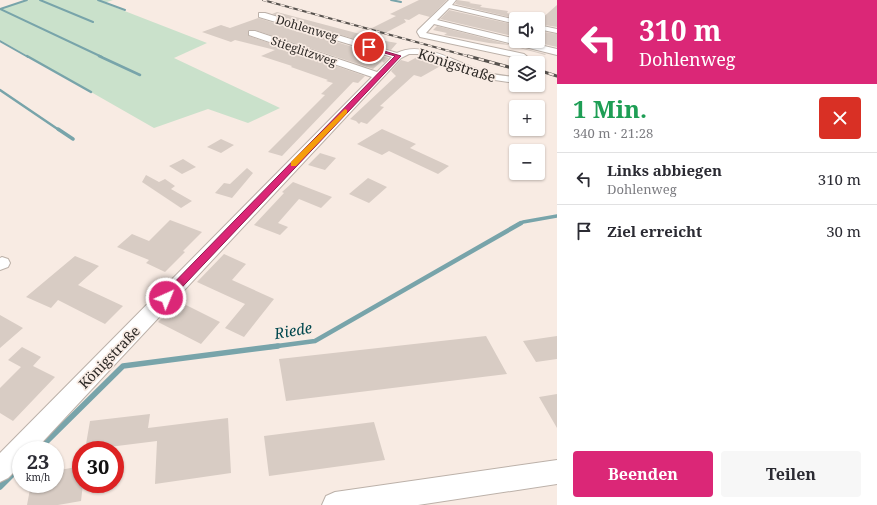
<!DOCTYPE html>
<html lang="de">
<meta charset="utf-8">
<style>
:root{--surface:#fff;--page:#f7f7f7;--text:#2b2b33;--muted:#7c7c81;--line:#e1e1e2;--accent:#db2777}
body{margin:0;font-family:"Noto Serif",serif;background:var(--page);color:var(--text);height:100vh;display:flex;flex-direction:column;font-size:15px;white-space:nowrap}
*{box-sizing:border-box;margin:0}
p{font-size:13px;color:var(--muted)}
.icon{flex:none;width:22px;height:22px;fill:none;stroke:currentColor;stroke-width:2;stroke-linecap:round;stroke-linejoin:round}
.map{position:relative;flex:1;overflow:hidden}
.sheet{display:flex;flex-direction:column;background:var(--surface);width:320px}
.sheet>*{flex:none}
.guide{background:#db2777;color:#fff;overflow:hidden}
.controls{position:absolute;left:509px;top:12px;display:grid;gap:8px}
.controls a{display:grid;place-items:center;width:36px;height:36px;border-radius:4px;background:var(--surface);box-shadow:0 1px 3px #0004;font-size:20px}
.speed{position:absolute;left:12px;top:441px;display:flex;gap:8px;font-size:20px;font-weight:700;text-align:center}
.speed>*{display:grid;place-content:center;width:52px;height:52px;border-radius:50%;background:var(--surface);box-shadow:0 1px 3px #0004;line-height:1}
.speed small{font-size:10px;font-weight:400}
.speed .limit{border:6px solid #d22;background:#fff;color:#111}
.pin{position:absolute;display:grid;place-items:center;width:34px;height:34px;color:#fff;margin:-17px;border:2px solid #fff;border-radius:50%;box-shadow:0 1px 4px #0007}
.me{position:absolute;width:44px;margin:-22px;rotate:44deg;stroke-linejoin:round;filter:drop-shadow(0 0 3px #0008)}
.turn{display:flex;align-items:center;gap:14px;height:84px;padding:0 16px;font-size:18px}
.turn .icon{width:52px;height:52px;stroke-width:2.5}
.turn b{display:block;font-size:28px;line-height:34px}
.round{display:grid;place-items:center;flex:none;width:42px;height:42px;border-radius:4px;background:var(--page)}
.headline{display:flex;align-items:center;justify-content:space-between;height:68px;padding:0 16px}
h1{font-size:24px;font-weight:700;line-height:30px;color:#1e9e55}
.action{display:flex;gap:8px;margin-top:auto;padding:8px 16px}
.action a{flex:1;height:46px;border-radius:4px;background:var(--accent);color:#fff;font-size:16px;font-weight:700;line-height:46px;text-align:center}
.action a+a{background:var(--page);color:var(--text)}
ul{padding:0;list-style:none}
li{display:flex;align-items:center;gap:12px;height:52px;padding:0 16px;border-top:1px solid var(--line)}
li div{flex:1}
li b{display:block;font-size:15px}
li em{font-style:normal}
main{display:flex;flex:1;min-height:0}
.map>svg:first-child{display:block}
</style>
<main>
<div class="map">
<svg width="557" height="505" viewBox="0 0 557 505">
<rect width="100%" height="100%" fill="#f8ebe3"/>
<!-- green -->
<path fill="#cae1cb" d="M29 0H113L104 3 207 43 174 58 280 108 248 123 208 109 154 128 0 40V9Z"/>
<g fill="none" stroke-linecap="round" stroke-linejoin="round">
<!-- stream-far4 -->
<path stroke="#78a4aa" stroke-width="2" d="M40 0 93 22
M98 0 125 10
M391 0 401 2
M0 9 102 57
M0 9 27 0
M0 41 28 57"/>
<!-- stream-far3 -->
<path stroke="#78a4aa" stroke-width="2.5" d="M27 56 91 92
M99 56 140 75
M0 90 59 130"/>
<!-- stream-far2 -->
<path stroke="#78a4aa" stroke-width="3.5" d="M58 129 73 139
M519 224 523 222 557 216"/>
<!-- stream-far1 -->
<path stroke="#78a4aa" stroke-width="4.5" d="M270 347 315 341 521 223"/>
<!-- stream -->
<path stroke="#78a4aa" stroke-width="5.5" d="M38 450 123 366 278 346
M0 487 21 466"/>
</g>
<!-- building -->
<path fill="#d8ccc4" d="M419 0H447L430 17 419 14 409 20 404 19 406 22 374 39 397 43 391 50 272 14 277 12 360 34 396 16 390 14Z
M457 0 471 2 469 3 482 5 480 7 508 11 507 13 535 19H517L455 4Z
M557 5V27L538 24V20H540Z
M449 10 516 25V37L440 19Z
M258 18 389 58 384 63 382 61 373 69 255 30H248L249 36 365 76 358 83 353 82 282 156 268 152 325 95 321 94 333 83 326 81 328 80 291 67 292 66 261 56 275 50 235 40 231 42 202 32 221 25 230 28Z
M437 26 546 54 545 55 509 45 489 43 444 35 447 33 433 30Z
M538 31 557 34V47L530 41H538Z
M419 56 444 64 421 77 414 75 380 106 384 107 367 124 361 122 359 124 356 121 350 119 396 76 391 71 401 60 408 62Z
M382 129 416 144 410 148 449 166 438 174 389 151 382 155 357 144Z
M221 139 234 145 221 153 207 147Z
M320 153 336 158 325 170 308 165Z
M183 159 196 167 182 174 169 166Z
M247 168 253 173 232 198 215 193 224 183 230 184Z
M146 175 159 182 165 179 175 186 171 189 192 201 181 208 142 182Z
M368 178 387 187 369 203 349 194Z
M293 182 332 197 321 208 299 199 278 223 288 227 280 235 254 225 284 193 282 192Z
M170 220 202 232 183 251 185 252 165 272 146 263 149 260 117 247 132 234 149 241Z
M224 254 246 264 232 280 274 299 244 337 225 328 245 304 197 282Z
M75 256 99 266 78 285 123 306 105 324 58 300 51 308 26 297Z
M178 301 220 322 201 344 158 322Z
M0 315 23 328 0 348Z
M486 336 507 374 286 401 279 359Z
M557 336V359L536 362 523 341Z
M22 347 41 357 33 366 55 377 13 421 0 413V388L21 367 8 360Z
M557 394V428L539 397Z
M150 414 148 428 228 418 231 473 155 484 157 441 85 450 90 421Z
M374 422 385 460 269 476 264 436Z
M81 466V484H83L81 501 58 505H27L31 484H55V471Z"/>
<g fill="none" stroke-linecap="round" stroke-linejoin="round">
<!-- minor casing -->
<g stroke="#bcb1a9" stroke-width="2">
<path id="minor" d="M449 0H456L452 5 516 20V24L449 8 437 20 516 39V41H523L557 49V55L434 24 426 33 524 54 535 63H524L518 58 420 37 417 32 418 30Z
M259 13H265L397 53C422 40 458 63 482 71 494 75 504 76 516 77V83L488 79 421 54H409L401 58 35 450H21V465L8 478 0 482V453L372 77 249 35V31H255L377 72 392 57 259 17Z
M538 25 557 29V33L538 29Z
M2 257 8 259 10 263 8 267 0 270V258Z
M557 460V484L418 505H322L326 496 335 492Z"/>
</g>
<!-- minor -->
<use href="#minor" fill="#fff" fill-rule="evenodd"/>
<!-- rail-far1 casing -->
<g stroke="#57524e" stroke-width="2">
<path id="rail-far1" d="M263 0 471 57"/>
</g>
<!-- rail casing -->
<g stroke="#57524e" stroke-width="3">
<path id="rail" d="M468 56 516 69
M538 70 557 76"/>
</g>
<!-- rail-far1 -->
<use href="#rail-far1" stroke="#f8ebe3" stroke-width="1.5" stroke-dasharray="4.5" stroke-linecap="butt"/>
<!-- rail -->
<use href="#rail" stroke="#f8ebe3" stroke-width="2" stroke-dasharray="5.5" stroke-linecap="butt"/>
</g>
<!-- route -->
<path fill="#db2777" stroke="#8e194d" d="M367 46 401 56 169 301H162L161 298 162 295 395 56 367 48Z"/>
<!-- slow -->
<path fill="#f59e0b" d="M345 109 347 110V113L296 166H291V162Z"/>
<g text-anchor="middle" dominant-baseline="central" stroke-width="3.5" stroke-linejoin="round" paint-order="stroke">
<!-- far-street labels -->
<g font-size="12" fill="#2e2a27" stroke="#f8ebe3">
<text transform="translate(307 28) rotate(17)">Dohlenweg</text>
<text transform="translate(304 51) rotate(19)">Stieglitzweg</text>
</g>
<!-- street labels -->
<g font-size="14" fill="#2e2a27" stroke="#f8ebe3">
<text transform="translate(457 65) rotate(18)">Königstraße</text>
<text transform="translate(109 357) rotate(-46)">Königstraße</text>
</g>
<!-- water labels -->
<g font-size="15" font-style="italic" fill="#00474e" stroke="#f8ebe3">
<text transform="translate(293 330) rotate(-10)">Riede</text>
</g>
</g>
</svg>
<div class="controls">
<a><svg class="icon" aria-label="sound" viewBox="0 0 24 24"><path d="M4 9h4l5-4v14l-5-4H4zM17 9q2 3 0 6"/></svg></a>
<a><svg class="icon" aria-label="layers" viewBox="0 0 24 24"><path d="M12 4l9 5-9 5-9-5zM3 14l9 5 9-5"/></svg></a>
<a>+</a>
<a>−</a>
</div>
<div class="speed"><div>23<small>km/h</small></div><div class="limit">30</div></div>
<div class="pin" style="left:369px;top:47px;background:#d93025"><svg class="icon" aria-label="arrive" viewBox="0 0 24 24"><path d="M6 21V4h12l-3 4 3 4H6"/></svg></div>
<svg class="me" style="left:166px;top:298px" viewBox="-20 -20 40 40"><circle r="17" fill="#db2777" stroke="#fff" stroke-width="3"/><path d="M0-11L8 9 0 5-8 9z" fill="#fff"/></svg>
</div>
<section class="sheet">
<div class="guide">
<div class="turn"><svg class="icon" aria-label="left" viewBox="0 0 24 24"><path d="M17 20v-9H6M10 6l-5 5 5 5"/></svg><div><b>310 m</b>Dohlenweg</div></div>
</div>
<div class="headline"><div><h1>1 Min.</h1><p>340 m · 21:28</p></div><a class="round" style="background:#d93025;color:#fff"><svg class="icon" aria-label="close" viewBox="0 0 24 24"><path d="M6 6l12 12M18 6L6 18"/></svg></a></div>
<ul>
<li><svg class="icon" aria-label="left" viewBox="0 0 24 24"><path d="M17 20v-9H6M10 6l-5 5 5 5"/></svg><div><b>Links abbiegen</b><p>Dohlenweg</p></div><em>310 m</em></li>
<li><svg class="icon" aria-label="arrive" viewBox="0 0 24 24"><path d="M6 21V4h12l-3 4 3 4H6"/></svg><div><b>Ziel erreicht</b></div><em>30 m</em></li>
</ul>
<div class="action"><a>Beenden</a><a>Teilen</a></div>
</section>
</main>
